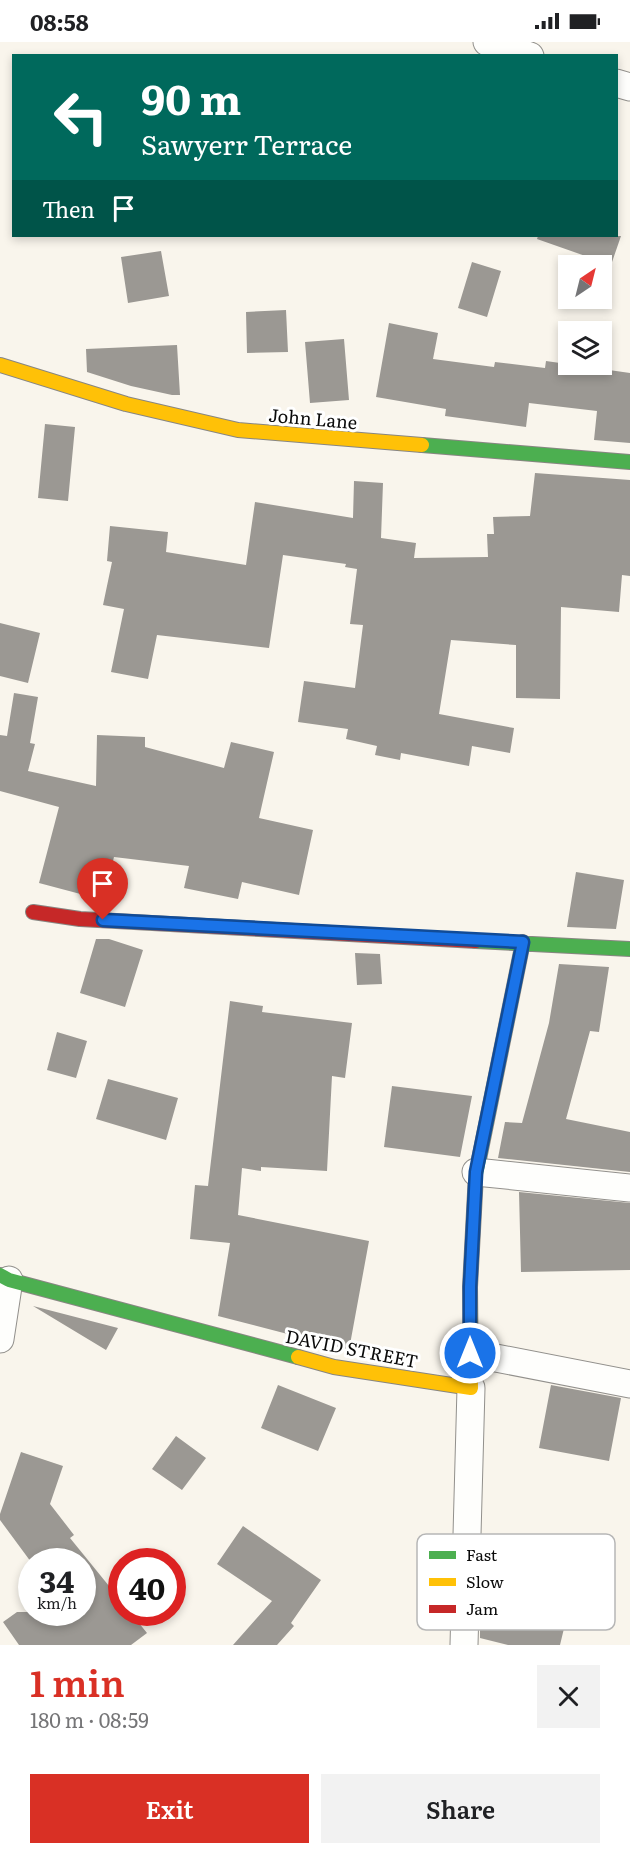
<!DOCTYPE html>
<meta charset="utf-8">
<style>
:root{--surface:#fff;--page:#f2f2f2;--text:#202124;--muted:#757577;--accent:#d93025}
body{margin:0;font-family:Literata,serif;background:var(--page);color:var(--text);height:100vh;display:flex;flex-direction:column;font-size:22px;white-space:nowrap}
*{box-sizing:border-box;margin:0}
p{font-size:20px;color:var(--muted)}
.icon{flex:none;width:33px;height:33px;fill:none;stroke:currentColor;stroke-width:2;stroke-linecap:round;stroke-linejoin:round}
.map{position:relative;height:1603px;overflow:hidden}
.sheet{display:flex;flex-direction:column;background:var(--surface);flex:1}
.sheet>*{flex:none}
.guide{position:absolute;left:12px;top:12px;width:606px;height:183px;border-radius:0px;box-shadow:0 3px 9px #0003;background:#00695c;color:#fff;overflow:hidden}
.needle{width:39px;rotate:35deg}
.buttons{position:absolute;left:558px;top:213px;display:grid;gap:12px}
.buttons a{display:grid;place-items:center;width:54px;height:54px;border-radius:0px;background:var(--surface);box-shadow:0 3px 9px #0003;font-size:30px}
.speed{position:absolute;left:18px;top:1506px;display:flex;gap:12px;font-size:30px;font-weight:700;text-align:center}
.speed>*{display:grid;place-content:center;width:78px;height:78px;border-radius:50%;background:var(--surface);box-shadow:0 3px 9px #0003;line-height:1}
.speed small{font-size:15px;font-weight:400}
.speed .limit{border:9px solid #d22;background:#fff;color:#111}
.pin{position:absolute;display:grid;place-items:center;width:51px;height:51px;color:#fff;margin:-62px -26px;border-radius:50% 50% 50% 0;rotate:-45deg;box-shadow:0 0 6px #0007}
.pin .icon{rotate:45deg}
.me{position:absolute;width:66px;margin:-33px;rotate:0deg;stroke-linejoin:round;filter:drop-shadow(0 0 4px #0008)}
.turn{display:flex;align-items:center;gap:21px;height:126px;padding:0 30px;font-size:27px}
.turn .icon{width:78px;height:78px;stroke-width:2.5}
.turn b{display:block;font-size:42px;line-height:51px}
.then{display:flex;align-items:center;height:57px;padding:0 30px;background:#0003;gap:12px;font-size:22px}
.round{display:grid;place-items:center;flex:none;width:63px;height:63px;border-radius:0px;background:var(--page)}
.overview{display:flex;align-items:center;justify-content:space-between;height:102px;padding:0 30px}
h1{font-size:36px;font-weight:600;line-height:45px;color:var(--accent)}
.cta{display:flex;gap:12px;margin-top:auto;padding:12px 30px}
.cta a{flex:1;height:69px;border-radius:0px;background:var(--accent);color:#fff;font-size:24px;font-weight:600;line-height:69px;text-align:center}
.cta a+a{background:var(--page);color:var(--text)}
.status{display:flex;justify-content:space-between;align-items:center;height:42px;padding:0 30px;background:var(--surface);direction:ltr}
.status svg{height:16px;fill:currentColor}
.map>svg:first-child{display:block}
</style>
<div class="status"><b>08:58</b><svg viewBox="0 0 49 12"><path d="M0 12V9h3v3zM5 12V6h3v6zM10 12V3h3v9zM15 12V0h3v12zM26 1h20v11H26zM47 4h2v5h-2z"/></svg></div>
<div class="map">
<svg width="630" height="1603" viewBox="0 0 630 1603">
<rect width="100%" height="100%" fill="#f9f5ec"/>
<!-- building -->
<path fill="#9b9893" d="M538 194H621L611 223 537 197Z
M161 209 169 254 128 261 121 215Z
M472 220 501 229 487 275 458 266Z
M286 268 288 310 247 311 246 270Z
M389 281 438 291 433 317 494 325 495 320 545 326 546 319 630 331V401L594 398 597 369 529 361 526 385 445 374 446 367 376 355Z
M344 297 349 358 310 361 305 300Z
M177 303 180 353H172L131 344 87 330 86 307Z
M45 382 75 385 68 459 38 456Z
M535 431 630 438V534L622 533 619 570 561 565 560 657 516 656V603L451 598 439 672 514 686 510 711 472 704 469 724 401 711 400 718 375 713 377 704 346 697 348 687 298 680 304 639 355 646 363 583 350 582 357 527 345 525 346 522 283 513 269 606 157 593 148 637 111 630 124 567 103 563 112 520 107 519 110 484 168 490 166 510 246 523 255 460 353 476 354 439 383 441 381 496 416 501 414 516 488 515 487 492H494L493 475 530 474Z
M0 581 40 591 28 641 0 634Z
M14 651 38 655 30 701 35 702 28 729 96 744 97 693 145 695V705L224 726 231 700 274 710 259 776 313 788 299 853 242 840 238 857 184 846 189 824 114 815 103 858 39 841 59 765 0 749V693L7 694Z
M576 830 624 838 616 887 567 885Z
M96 897H109L143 908 125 965 80 951Z
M355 911 380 912 382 942 357 943Z
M559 922 609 925 599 990 590 989 566 1077 630 1090V1130L498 1116 505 1080 522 1081 549 981Z
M230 959 263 964 262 970 352 981 345 1036 332 1034 327 1129 261 1125V1129L242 1126 238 1173 369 1199 349 1308 218 1274 230 1201 190 1197 195 1143 208 1144Z
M57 990 87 999 76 1036 47 1028Z
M108 1037 178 1056 166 1098 96 1077Z
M392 1044 472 1054 460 1115 384 1105Z
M519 1150 630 1161V1228L521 1230Z
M33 1264 118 1286 106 1308Z
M278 1343 336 1366 318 1409 261 1386Z
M551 1343 621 1356 609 1419 539 1406Z
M176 1394 206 1416 182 1448 152 1427Z
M21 1410 63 1424 50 1462 74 1493 70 1496 122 1560V1570H130L147 1591 131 1603H19L3 1580 17 1570H82V1520H31L0 1478V1472Z
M243 1484 321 1538 291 1581 294 1584 277 1603H233L272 1559 217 1522Z
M519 1534 574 1545 560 1603H508L480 1596V1576L485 1554 517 1562Z"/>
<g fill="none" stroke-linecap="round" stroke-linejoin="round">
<!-- street casing -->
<g stroke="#92908c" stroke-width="29">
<path id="street" d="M487 0 530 14
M616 41 630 45
M476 1130 630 1146
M0 1297 9 1238
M470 1311 630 1342
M464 1603 471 1346"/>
</g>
<!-- fast casing -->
<g stroke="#888682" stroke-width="16">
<path id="fast" d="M422 403 630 420
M476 899 630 907
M476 1132 523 900
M0 1233 9 1238 298 1315"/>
</g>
<!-- slow casing -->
<g stroke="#888682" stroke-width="16">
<path id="slow" d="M0 323 126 362 238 388 422 403
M298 1315 334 1325 471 1346 470 1245 476 1132"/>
</g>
<!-- jam casing -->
<g stroke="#888682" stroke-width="16">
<path id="jam" d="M33 870 80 877 476 899"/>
</g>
<!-- street -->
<use href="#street" stroke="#fefefc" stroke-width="27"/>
<!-- fast -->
<use href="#fast" stroke="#4caf50" stroke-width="14"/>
<!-- slow -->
<use href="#slow" stroke="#ffc107" stroke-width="14"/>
<!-- jam -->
<use href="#jam" stroke="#c62828" stroke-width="14"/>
</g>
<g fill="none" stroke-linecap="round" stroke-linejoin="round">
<!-- route casing -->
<g stroke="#114b97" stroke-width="15">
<path id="route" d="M103 878 523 900 476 1130 470 1245V1311"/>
</g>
<!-- route -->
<use href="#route" stroke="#1a73e8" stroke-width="10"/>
</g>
<g text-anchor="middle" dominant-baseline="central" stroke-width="6" stroke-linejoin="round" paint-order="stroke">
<!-- street labels -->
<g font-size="18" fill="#0a0a0a" stroke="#fff">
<text transform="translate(313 376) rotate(5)">John Lane</text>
<text transform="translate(352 1306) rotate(11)">DAVID STREET</text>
</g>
</g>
<!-- legend -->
<rect x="417" y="1492" width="198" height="96" rx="9" fill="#fff" stroke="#b6b6b6" stroke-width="1.5"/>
<rect x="429" y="1509" width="27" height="8" fill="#4caf50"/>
<rect x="429" y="1536" width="27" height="8" fill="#ffc107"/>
<rect x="429" y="1563" width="27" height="8" fill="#c62828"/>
<g font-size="16" fill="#0a0a0a">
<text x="466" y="1519">Fast</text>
<text x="466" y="1546">Slow</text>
<text x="466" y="1573">Jam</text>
</g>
</svg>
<div class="buttons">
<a><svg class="needle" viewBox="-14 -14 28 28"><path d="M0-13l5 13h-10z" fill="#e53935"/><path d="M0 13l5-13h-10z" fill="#757577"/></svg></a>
<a><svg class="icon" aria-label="layers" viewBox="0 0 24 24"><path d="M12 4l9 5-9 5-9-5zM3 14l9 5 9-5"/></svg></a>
</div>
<div class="speed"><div>34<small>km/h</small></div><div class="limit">40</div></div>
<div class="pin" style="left:103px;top:878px;background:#d93025"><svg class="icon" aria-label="arrive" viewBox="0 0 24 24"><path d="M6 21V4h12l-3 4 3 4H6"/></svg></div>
<svg class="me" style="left:470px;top:1311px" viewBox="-20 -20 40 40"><circle r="17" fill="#1a73e8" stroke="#fff" stroke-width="3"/><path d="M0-11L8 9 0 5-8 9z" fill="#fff"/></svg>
<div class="guide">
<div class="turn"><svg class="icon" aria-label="left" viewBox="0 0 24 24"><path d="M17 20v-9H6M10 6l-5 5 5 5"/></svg><div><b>90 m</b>Sawyerr Terrace</div></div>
<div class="then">Then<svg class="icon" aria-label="arrive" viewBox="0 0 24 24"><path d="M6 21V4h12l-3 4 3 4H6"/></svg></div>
</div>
</div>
<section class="sheet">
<div class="overview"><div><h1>1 min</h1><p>180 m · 08:59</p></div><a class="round"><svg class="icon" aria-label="close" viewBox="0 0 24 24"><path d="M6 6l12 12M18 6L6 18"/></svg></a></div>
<div class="cta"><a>Exit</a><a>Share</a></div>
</section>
